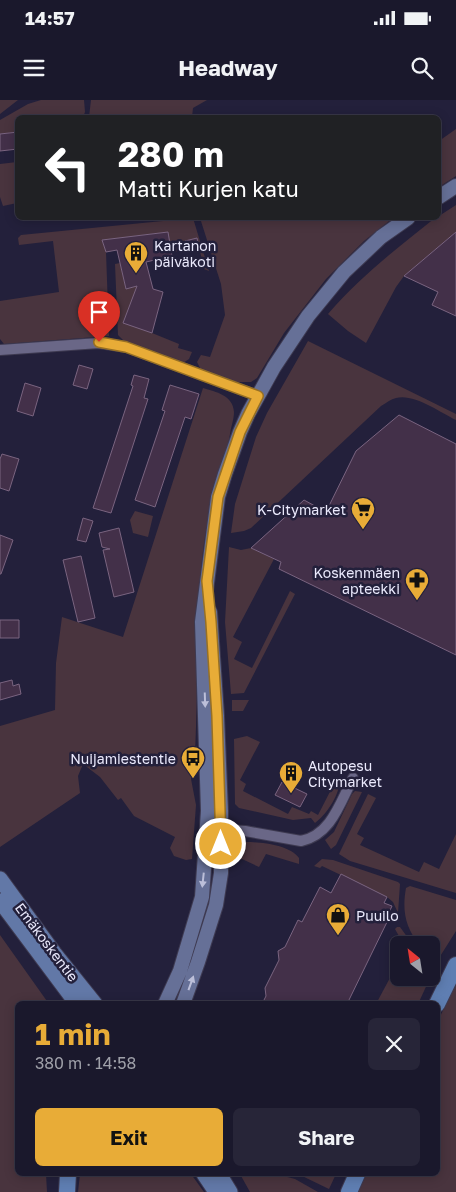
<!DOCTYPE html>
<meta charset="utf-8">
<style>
:root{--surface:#1a182c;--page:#272538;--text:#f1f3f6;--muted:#9fa0a9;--line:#383748;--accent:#e8ac37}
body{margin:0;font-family:"Golos Text",sans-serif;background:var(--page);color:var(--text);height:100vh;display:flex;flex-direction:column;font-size:19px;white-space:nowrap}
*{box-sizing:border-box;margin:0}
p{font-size:16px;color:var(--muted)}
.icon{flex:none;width:28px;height:28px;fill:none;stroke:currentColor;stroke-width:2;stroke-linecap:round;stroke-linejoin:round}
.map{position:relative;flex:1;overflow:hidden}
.drawer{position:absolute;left:15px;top:901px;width:425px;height:175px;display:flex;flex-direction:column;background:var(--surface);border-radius:8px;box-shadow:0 2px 12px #0003,0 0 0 1px var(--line)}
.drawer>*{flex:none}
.hud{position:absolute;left:15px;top:15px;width:426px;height:105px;border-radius:8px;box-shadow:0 2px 12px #0003,0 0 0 1px var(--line);background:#202124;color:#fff;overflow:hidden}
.needle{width:32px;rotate:330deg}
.buttons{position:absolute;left:390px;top:836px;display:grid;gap:10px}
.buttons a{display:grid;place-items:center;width:50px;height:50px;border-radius:8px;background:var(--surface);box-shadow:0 2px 12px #0003,0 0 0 1px var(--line);font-size:25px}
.pin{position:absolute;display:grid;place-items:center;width:42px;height:42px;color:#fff;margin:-51px -21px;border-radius:50% 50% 50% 0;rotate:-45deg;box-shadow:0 0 5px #0007}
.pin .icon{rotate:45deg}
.me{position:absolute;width:55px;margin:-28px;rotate:0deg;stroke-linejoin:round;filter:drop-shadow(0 0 4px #0008)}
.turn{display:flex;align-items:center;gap:18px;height:105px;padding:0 20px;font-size:22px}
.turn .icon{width:65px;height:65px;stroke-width:2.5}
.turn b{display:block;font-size:35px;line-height:42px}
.round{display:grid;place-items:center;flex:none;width:52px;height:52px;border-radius:8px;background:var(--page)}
.summary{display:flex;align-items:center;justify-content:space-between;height:85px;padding:0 20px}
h1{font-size:30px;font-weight:700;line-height:38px;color:var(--accent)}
.button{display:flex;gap:10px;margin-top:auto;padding:10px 20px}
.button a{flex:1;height:58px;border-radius:8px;background:var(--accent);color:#111;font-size:20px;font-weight:700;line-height:58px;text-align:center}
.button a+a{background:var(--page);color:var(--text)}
.status{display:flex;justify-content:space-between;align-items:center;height:35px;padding:0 25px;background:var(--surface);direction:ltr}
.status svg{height:14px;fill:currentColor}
header{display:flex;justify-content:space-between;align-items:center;height:65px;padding:0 20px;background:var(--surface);font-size:22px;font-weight:700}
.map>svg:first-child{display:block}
</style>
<div class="status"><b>14:57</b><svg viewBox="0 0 49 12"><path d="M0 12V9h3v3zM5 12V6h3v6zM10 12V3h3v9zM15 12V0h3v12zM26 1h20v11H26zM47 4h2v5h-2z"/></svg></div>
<header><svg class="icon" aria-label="menu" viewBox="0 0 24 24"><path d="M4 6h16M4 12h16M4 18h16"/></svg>Headway<svg class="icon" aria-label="search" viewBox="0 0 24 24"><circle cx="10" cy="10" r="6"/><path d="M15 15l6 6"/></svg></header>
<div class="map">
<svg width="456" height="1092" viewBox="0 0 456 1092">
<rect width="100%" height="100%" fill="#23203b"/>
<!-- green -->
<path fill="#49343e" d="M0 0H18L0 14Z
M41 0H84L85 12 83 17 18 18 17 32 0 34V20L28 4Z
M91 0H207L193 8 192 17H89Z
M456 29V76L439 87V41Z
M17 62V103L3 106 0 97V64Z
M456 105V132L404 176 396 187 366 243 348 231 328 214C360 177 397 148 435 118H439V116Z
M193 118 209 171 204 169 197 138 185 141 187 149 171 153 168 132 102 140 106 152 109 236 4 244 0 239V201L59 192 53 141 19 145 18 138 21 135Z
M200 118H393L364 141 326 179 284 233 257 278 251 282H237L201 270 197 262 201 255 210 257 225 215 221 184Z
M120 163 126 189 137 186 152 233 179 244 178 248 192 252 189 259 183 263 124 241 118 235 115 164Z
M308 241 456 314V320C440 312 413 293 396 298 391 299 386 303 381 306L251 428 244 431 231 433 235 404 256 337 267 313Z
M203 288C216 292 233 295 234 312 234 319 231 327 230 334 224 369 210 402 205 437 194 508 199 581 195 653L192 655 191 679 196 705 192 759 186 760 174 756 170 748 175 737 134 716 121 698 118 700 100 677 83 664 78 676 80 693 0 747V626L55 610 56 563 62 517 123 537Z
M135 411 153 416 148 437 133 433 130 420Z
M229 447 241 450 251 448 274 459 233 537 242 542 234 559 252 568 290 491 295 494 244 593 231 594 225 522Z
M232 600H249L243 611H232Z
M247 636 260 642 240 680 246 684 243 691 288 714 292 707 309 714 311 711 318 715 336 680 339 682C340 695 325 716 315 723L311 718 293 720 239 708 235 704 234 639Z
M355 691 362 692 336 745 331 749 325 740 334 732 352 694Z
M368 694 376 698 357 734 364 738 360 745 419 772 424 762 439 769 456 734V793L350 761 339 754Z
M246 742C261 742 290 745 299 758V764L266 754 259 767 242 759 237 761 238 745Z
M322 759 333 760 398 782 400 784 398 813 393 802 387 797 322 766 320 768 314 766Z
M410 786 456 800V831L439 858 435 859 431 858V845H420C405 828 402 810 406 788Z
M397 827H400L413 845H404L395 829Z
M0 835 49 904H18V1074H46L47 1092H0Z
M399 861V878H430L418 904H376Z
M456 883V1092H357L365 1074H438V921Z
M80 1074H191L204 1092H78Z
M240 1074H276L295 1079 318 1092H250Z
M298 1074H336L329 1089Z"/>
<!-- building -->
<path fill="#433049" stroke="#7a6480" d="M18 32V49L0 51V34Z
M168 132 172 156 146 162 153 189 163 192 152 233 123 223 137 186 126 189 117 150 106 152 102 140Z
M456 132V216L432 205 438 192 404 176Z
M197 138 199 147 187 149 185 141Z
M79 265 93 269 87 289 73 285Z
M134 275 149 279 144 298 148 299 111 413 93 408 133 286 131 285Z
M25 283 41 288 33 316 17 311Z
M170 285 199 294 191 319 185 317 155 407 135 400 165 311 162 310Z
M399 315 456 344V555L279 469 281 462 251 448 304 400 326 412 356 351Z
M2 354 19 359 9 391 0 388V359Z
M83 418 93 421 86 442 77 440Z
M119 428 134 492 114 497 103 450 110 449 102 447 99 433Z
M0 435 13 440 1 474H0Z
M81 456 95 518 78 522 63 460Z
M0 520H19V538H0Z
M12 580 13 586 19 584 21 594 0 600V583Z
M282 682 307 694 300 707 275 695Z
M341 774 387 797 384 803 392 806 386 819 388 820 347 904H262L266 896 265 888 279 860 278 851 285 847 298 820 302 822 320 787 331 793Z"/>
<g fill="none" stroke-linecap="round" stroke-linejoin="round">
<!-- minor casing -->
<g stroke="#3e3a51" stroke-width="12">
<path id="minor" d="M0 250 99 243 126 247 258 296
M215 729 245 731 301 741C331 735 340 703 353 678"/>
</g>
<!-- secondary casing -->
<g stroke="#3e3a51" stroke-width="16">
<path id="secondary" d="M439 97 456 86
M165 904 180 871 202 797 208 711 202 522 218 397 225 374 240 332 248 314 274 267 308 216 344 172 381 137 408 118
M183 904 198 862 216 805 221 773V711L217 616 210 512"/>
</g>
<!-- primary casing -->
<g stroke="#3e3a51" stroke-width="17">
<path id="primary" d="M0 779 54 853 95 904
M0 801 77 904
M204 1074 216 1092
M219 1074 230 1092"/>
</g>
<!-- trunk casing -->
<g stroke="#3e3a51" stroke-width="18">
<path id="trunk" d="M437 904 456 865
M67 1092 68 1074
M349 1092 357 1074"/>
</g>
<!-- minor -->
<use href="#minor" stroke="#6a6787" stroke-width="10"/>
<!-- secondary -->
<use href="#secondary" stroke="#667097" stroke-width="14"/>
<!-- primary -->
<use href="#primary" stroke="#6278a7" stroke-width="15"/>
<!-- trunk -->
<use href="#trunk" stroke="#5f7eb2" stroke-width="16"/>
</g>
<!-- one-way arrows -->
<defs><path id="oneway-solid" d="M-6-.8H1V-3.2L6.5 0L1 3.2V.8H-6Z" transform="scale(1.25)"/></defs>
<g fill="#bcbfd9">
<use href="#oneway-solid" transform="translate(205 600) rotate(88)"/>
<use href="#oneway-solid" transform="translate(203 780) rotate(96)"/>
<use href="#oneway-solid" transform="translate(191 883) rotate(-70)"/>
</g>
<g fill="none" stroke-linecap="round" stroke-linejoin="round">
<!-- route casing -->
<g stroke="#977024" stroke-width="12">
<path id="route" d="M99 242 126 247 258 296 240 332 218 397 207 481 211 522 217 616 221 744"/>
</g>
<!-- route -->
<use href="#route" stroke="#e8ac37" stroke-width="9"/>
</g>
<!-- icons -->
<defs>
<g id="building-pin" transform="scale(1.25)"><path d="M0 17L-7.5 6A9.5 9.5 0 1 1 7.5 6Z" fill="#e8ac37" stroke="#23203b"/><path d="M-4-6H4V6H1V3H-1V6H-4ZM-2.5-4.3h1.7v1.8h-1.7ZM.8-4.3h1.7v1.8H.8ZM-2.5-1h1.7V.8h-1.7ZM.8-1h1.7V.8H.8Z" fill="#111"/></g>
<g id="supermarket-pin" transform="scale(1.25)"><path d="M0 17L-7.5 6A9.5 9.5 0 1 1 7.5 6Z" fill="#e8ac37" stroke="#23203b"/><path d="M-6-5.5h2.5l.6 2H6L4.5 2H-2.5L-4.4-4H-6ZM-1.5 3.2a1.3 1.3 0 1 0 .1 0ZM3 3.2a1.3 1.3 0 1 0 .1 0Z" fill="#111"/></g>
<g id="pharmacy-pin" transform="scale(1.25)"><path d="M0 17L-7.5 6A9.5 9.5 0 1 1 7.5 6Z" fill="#e8ac37" stroke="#23203b"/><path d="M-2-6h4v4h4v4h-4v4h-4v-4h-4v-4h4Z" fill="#111"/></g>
<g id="bus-pin" transform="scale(1.25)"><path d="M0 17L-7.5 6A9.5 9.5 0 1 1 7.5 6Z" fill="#e8ac37" stroke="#23203b"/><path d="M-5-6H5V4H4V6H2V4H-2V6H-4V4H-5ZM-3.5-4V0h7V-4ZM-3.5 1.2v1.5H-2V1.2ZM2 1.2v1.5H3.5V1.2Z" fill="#111"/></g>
<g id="shop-pin" transform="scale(1.25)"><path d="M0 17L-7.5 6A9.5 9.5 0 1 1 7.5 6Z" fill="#e8ac37" stroke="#23203b"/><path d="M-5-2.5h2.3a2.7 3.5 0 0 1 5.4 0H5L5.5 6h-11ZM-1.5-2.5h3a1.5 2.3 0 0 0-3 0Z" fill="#111"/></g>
</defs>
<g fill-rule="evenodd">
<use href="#building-pin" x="136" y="153"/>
<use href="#supermarket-pin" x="363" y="409"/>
<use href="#pharmacy-pin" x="417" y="480"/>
<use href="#bus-pin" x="193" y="658"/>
<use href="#building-pin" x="291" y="673"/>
<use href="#shop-pin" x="338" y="815"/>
</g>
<g text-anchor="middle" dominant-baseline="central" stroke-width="5" stroke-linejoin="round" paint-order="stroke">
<!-- poi labels -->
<g font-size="14" fill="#ebeafd" stroke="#23203b" text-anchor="start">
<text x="154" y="145">Kartanon<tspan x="154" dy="16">päiväkoti</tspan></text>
<text x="346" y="409" text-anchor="end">K-Citymarket</text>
<text x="400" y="472" text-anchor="end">Koskenmäen<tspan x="400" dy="16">apteekki</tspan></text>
<text x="176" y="658" text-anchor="end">Nuijamiestentie</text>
<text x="308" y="665">Autopesu<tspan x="308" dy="16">Citymarket</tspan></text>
<text x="356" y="815">Puuilo</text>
</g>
<!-- street labels -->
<g font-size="14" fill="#ebeafd" stroke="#23203b">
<text transform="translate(47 842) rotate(53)">Emäkoskentie</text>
</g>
</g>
</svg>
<div class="buttons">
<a><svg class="needle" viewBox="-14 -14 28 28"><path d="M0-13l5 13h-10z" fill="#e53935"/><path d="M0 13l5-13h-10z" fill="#9fa0a9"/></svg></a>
</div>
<div class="pin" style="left:99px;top:242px;background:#d93025"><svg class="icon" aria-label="arrive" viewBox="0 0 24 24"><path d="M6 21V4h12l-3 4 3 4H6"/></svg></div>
<svg class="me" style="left:221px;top:744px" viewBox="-20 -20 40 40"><circle r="17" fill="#e8ac37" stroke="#fff" stroke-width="3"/><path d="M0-11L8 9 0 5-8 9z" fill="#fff"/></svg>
<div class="hud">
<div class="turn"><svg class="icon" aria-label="left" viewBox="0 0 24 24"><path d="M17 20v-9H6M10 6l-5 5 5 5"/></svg><div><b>280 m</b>Matti Kurjen katu</div></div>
</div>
<section class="drawer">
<div class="summary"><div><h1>1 min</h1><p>380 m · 14:58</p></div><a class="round"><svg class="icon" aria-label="close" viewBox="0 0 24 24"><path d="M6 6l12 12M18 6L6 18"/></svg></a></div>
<div class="button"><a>Exit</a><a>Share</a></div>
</section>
</div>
